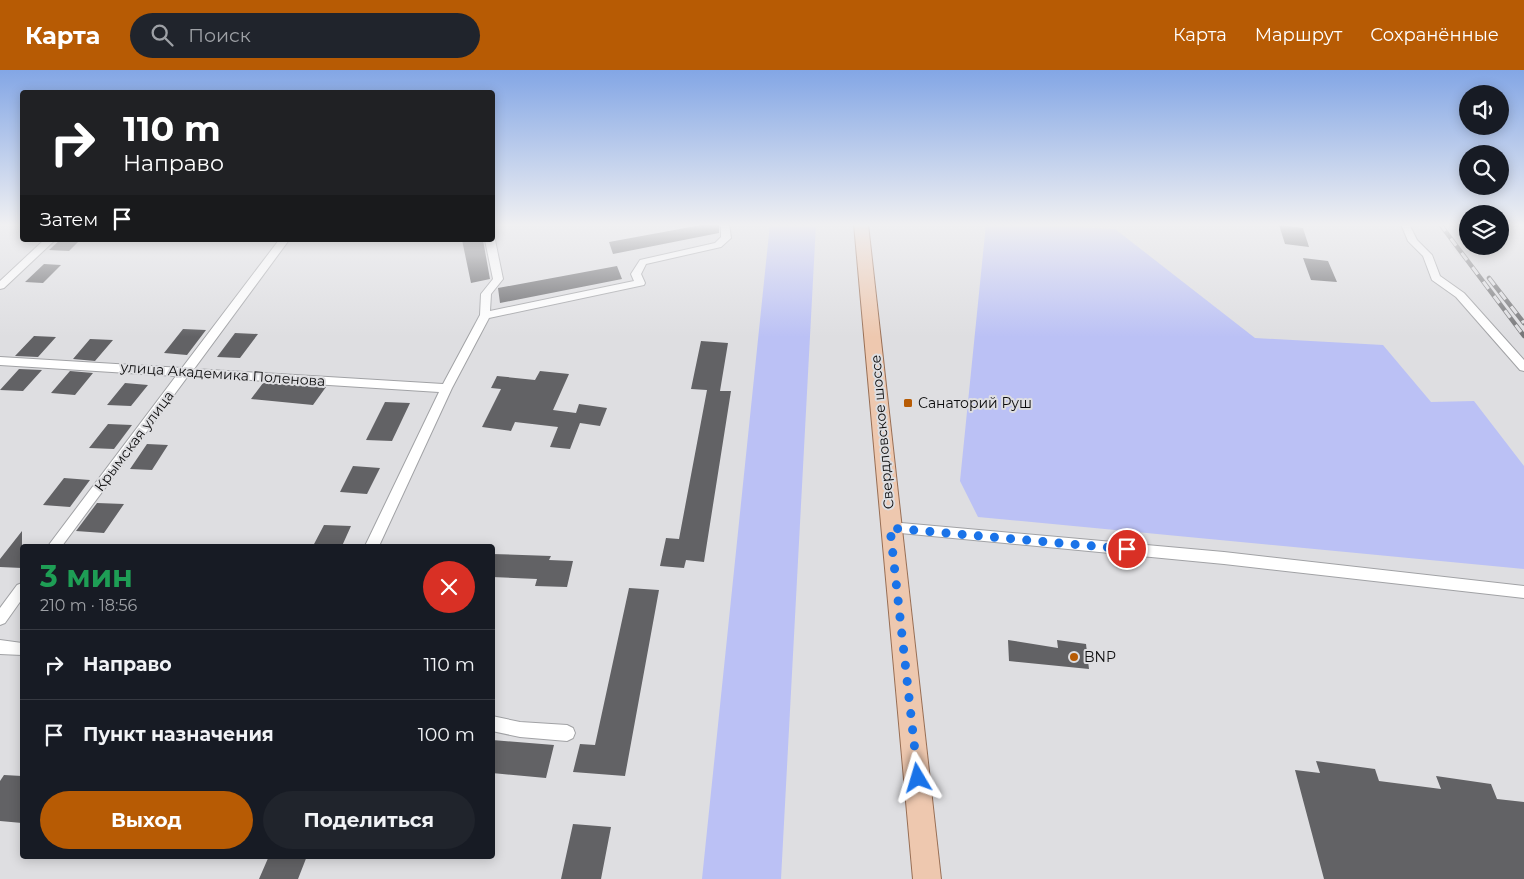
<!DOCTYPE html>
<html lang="ru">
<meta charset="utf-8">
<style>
:root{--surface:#171b24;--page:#20242c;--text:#f1f3f6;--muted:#9ea1a6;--line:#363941;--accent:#b75b04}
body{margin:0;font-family:Montserrat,sans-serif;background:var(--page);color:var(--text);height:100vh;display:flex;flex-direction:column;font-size:19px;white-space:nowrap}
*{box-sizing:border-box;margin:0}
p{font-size:16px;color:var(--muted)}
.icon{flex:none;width:28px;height:28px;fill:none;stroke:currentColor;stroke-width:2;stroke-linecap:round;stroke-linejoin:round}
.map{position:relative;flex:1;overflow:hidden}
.sheet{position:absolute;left:20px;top:474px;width:475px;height:315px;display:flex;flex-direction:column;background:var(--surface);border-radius:5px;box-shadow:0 2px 12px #0003}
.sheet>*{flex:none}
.banner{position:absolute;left:20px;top:20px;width:475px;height:152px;border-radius:5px;box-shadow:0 2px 12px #0003;background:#202124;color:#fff;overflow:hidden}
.buttons{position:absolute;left:1459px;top:15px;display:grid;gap:10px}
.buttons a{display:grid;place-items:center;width:50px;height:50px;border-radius:50%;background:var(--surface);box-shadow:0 2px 12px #0003;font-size:25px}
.pin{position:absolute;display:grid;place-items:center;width:42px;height:42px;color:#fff;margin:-21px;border:2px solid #fff;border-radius:50%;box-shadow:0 1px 5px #0007}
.me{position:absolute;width:55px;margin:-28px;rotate:353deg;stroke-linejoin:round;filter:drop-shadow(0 0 4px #0008)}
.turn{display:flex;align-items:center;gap:18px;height:105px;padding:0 20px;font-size:22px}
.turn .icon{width:65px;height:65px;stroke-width:2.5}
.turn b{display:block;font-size:35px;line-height:42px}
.then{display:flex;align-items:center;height:48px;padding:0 20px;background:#0003;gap:10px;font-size:19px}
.round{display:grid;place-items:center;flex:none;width:52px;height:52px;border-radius:26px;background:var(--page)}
.headline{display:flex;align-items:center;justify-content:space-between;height:85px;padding:0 20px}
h1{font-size:30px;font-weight:700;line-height:38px;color:#1e9e55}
.primary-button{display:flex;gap:10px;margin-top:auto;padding:10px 20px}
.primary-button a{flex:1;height:58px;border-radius:30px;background:var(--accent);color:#fff;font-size:20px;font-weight:700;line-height:58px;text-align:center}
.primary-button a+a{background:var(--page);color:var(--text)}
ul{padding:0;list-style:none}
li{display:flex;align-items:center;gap:15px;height:70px;padding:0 20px;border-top:1px solid var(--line)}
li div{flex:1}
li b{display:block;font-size:19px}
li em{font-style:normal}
header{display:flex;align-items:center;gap:30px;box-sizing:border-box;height:70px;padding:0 25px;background:var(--accent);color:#fff}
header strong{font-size:24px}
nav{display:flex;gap:28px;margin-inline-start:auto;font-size:18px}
.search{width:350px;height:45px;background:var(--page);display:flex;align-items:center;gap:12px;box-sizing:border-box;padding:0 18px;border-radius:28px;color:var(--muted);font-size:19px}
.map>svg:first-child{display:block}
</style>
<header>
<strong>Карта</strong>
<div class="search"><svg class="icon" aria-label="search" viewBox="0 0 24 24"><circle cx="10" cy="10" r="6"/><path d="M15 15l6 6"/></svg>Поиск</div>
<nav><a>Карта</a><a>Маршрут</a><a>Сохранённые</a></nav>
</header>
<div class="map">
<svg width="1524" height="809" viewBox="0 0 1524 809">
<rect width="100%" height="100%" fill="#dedee1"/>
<!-- green -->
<path fill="#bbc1f5" d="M770 154H816L781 809H702Z
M986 154 1115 159 1255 268 1383 275 1431 332 1474 331 1524 396V499L978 447 960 411Z"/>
<!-- building -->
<path fill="#626265" d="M707 154H719V163L613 184 609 172Z
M1279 155 1303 158 1309 177 1285 174Z
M60 170H80L69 181 49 180Z
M462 170H483L490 209 471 213Z
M1303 188 1328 191 1337 212 1311 210Z
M44 194 61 195 43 213 25 212Z
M617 196 622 209 500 233 498 218Z
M183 259 206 260 187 285 164 283Z
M235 263 258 264 240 288 217 287Z
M34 266 56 267 38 287 15 286Z
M90 269 113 270 95 291 73 289Z
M701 271 728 273 720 321H731L704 492 686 490 684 498 660 496 666 468 679 469 707 320 691 319Z
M19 299 42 300 23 321 0 320Z
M70 301 93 303 75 325 51 323Z
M540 301 569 304 553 340 576 343 579 334 607 338 600 356 580 353 570 379 550 377 558 357 515 352 511 361 482 357 501 319 491 318 497 306 535 310Z
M125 313 148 315 131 336 107 335Z
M263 313 325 317H326L313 335 251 329Z
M385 332 410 333 392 371 366 370Z
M108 354 132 355 114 379 89 378Z
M147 374 168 375 152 400 130 399Z
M353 396 380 398 367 424 340 422Z
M64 408 90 410 70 437 43 435Z
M97 433 124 434 104 463 76 461Z
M324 455 351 456 342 476H313Z
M22 461V498L0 497V489Z
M492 484 551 486 549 490 573 491 567 517 535 516 537 509 492 507Z
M629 518 659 520 625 706 573 702 580 674 595 675Z
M1008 570 1058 578 1057 570 1086 574 1089 599 1009 591Z
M492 670 554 675 546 708 492 703Z
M1316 691 1375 699 1379 711 1441 719 1436 706 1491 714 1497 729 1524 732V809H1324L1295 700 1320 703Z
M4 705 22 706V753L0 751V711Z
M573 754 611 757 601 809H561Z
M269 786H307L298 809H259Z"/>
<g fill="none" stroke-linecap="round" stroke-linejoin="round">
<!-- street casing -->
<g stroke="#a1a2a5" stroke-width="2">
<path id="street" d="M721 154H729L731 168 721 177 646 194 641 204 645 213 644 215 489 248 452 318 379 476H365L439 322 188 306 62 476H48L176 306 0 295V287L182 298 279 170H289L194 299 443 314 480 245 481 224 493 209 485 170H492V168L495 170 503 209 491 224 490 241 634 211 631 204 640 190 715 173 721 167Z
M1401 154H1409L1417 170 1432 185 1440 206 1464 223 1524 290V301L1520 300 1456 227 1432 210 1423 186 1408 171Z
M44 170H55L4 218 0 219V211Z
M890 452 1224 482 1524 516V528L1224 494 890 462 885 461 883 457 885 453Z
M22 513V529L5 553 0 555V538L17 515Z
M0 570 22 573V585L0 584Z
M492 646 520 652 567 655 573 658 575 663 573 668 567 671 520 667 492 661Z"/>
</g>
<!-- primary casing -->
<g stroke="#986e54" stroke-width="2">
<path id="primary" d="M854 154H868L941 809H913Z"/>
</g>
<!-- street -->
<use href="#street" fill="#fff" fill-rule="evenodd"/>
<!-- primary -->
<use href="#primary" fill="#eec8af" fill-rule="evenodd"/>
<!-- rail casing -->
<g stroke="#747476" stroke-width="4.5">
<path id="rail" d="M1440 154 1524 266
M1489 208 1524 253"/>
</g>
<!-- rail -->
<use href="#rail" stroke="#dedee1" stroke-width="3" stroke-dasharray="9" stroke-linecap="butt"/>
</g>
<!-- sky -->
<linearGradient id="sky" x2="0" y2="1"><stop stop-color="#83a6e5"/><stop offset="0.58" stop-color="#f0f0f2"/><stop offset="1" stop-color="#f0f0f2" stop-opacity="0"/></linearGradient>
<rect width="1524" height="267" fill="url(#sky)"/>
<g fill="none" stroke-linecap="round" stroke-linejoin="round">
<!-- route -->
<path stroke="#1a73e8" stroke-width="9" stroke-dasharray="0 16.2" d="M918 708 890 458 1127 479"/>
</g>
<!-- markers -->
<g fill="#b75b04" stroke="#dedee1" stroke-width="2">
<rect x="903" y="328" width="10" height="10" rx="2.5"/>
<circle cx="1074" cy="587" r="5"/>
</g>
<g text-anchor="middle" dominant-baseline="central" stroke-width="4" stroke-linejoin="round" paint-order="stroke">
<!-- street labels -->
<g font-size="14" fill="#0d0d0e" stroke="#dedee1">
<text transform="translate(223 304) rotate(4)">улица Академика Поленова</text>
<text transform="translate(882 362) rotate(-95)">Свердловское шоссе</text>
<text transform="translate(134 371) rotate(-53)">Крымская улица</text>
</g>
<!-- poi labels -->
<g font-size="14" fill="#0d0d0e" stroke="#dedee1" text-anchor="start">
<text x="918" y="333">Санаторий Руш</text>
<text x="1084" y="587">BNP</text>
</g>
</g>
</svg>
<div class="buttons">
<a><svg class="icon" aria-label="sound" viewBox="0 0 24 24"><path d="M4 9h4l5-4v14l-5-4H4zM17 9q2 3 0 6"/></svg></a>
<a><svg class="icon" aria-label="search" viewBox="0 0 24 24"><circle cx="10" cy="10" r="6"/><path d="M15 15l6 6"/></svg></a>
<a><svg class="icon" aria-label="layers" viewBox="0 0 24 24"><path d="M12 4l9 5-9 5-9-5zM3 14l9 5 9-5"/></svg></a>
</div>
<div class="pin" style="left:1127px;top:479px;background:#d93025"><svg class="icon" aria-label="arrive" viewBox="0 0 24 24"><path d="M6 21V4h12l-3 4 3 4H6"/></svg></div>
<svg class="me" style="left:918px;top:708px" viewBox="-20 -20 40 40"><path d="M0-17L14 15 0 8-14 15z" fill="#1a73e8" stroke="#fff" stroke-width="4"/></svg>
<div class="banner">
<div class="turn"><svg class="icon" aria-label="right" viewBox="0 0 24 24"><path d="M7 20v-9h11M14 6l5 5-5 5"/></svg><div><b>110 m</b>Направо</div></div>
<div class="then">Затем<svg class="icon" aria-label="arrive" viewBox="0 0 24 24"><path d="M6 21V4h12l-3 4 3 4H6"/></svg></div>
</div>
<section class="sheet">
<div class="headline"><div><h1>3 мин</h1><p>210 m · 18:56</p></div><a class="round" style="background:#d93025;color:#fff"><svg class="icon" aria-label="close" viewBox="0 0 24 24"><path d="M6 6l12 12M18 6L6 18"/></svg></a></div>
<ul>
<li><svg class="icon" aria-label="right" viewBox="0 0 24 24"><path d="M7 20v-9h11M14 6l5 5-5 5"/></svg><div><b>Направо</b></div><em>110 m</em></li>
<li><svg class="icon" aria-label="arrive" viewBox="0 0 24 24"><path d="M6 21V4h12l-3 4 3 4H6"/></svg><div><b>Пункт назначения</b></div><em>100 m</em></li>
</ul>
<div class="primary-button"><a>Выход</a><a>Поделиться</a></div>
</section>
</div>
